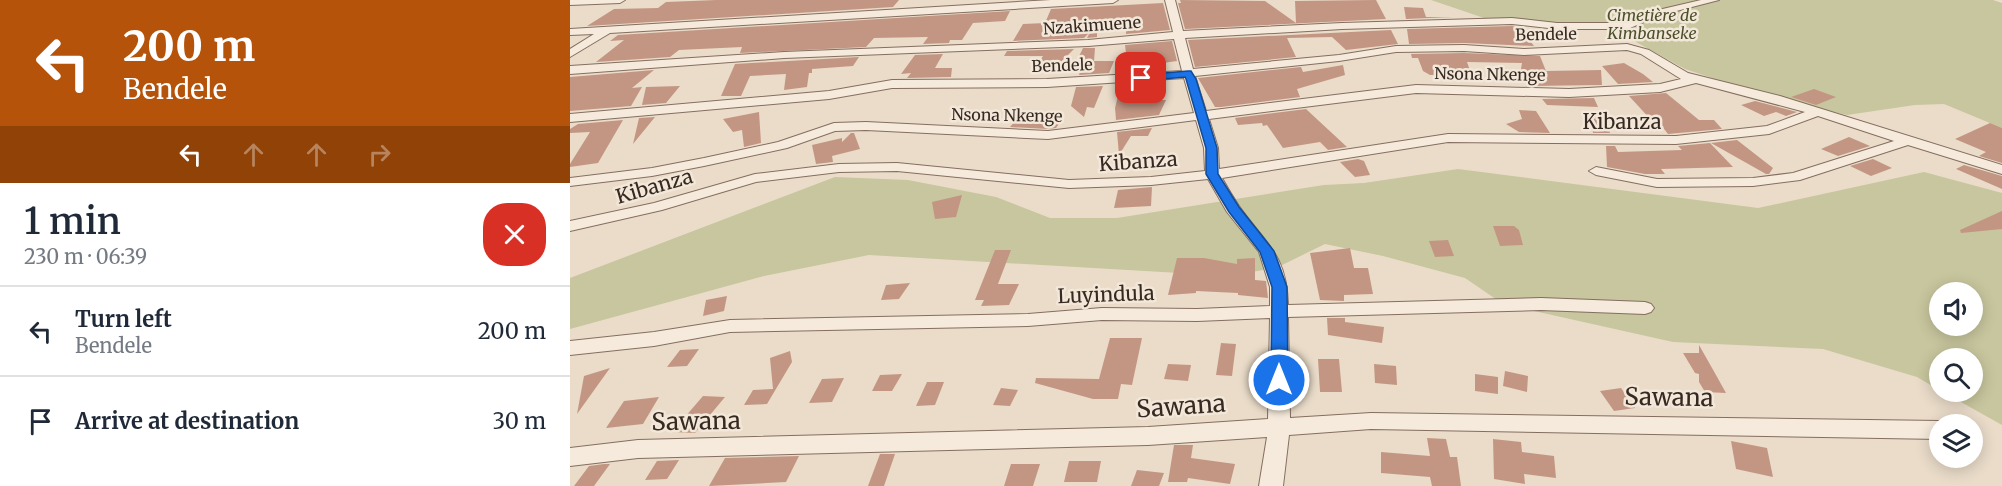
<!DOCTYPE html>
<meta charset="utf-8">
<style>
:root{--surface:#fff;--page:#f2f2f3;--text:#1f2937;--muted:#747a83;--line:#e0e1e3}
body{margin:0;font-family:Merriweather,serif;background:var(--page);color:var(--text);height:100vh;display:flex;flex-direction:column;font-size:22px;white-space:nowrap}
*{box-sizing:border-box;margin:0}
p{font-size:20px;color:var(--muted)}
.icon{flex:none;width:33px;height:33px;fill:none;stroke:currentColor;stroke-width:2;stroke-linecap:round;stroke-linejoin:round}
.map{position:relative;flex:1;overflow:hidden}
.sheet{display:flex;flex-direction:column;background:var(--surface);width:570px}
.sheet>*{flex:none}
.top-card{background:#b45309;color:#fff;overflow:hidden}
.fabs{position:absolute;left:1359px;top:282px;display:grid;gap:12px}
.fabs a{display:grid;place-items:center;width:54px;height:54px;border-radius:50%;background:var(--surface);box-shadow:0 3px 15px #0003;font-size:30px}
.pin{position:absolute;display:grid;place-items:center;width:51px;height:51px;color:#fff;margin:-26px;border-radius:12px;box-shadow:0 3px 9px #0006}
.me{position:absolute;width:66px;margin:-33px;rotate:0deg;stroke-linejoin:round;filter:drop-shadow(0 0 4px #0008)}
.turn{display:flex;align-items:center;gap:21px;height:126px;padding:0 24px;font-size:27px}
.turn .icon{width:78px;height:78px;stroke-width:2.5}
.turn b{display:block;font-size:42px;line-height:51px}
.lanes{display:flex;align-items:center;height:57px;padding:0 24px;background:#0003;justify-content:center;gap:30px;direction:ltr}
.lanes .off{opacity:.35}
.round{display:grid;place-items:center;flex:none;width:63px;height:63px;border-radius:24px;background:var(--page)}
.headline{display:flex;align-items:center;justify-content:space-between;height:102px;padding:0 24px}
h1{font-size:36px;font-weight:600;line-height:45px}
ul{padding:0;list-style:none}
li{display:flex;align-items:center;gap:18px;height:90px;padding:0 24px;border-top:2px solid var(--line)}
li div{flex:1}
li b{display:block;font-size:22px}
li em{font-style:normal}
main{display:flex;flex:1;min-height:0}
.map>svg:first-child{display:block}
</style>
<main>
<section class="sheet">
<div class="top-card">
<div class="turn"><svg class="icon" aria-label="left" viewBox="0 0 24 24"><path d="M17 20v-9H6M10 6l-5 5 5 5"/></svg><div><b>200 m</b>Bendele</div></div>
<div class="lanes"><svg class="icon" aria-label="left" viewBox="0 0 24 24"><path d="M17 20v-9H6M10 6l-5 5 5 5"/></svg><svg class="icon off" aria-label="ahead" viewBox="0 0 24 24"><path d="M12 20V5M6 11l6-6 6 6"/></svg><svg class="icon off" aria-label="ahead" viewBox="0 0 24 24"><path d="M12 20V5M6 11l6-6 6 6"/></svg><svg class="icon off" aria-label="right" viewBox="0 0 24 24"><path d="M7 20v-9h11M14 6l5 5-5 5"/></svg></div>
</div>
<div class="headline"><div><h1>1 min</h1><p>230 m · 06:39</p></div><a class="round" style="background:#d93025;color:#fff"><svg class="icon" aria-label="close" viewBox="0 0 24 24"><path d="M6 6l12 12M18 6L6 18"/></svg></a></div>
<ul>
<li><svg class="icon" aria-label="left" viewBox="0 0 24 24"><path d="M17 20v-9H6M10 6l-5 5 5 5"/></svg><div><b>Turn left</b><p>Bendele</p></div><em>200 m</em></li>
<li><svg class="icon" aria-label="arrive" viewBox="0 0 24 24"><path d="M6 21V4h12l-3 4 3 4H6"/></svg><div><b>Arrive at destination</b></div><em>30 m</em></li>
</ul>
</section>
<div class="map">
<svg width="1432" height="486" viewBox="0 0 1432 486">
<rect width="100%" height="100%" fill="#eadcc9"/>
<!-- green -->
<path fill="#c7c69e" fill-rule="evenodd" d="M861 0H1423L1432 3V128L1374 104 1345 105 1277 115 1206 99 1115 69 1066 42 1060 35 1046 27H1010L914 18Z
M888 169 1188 208 1354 172 1432 193V425L1373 392H1402V358H1370L1369 390 1347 377 1253 349 1103 342 933 304 895 278 813 256 755 244 708 267 661 276 299 255 194 276 0 329V278L265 177 338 180 426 197 480 218H547L754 185 794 183ZM1370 292H1402V326H1370Z"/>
<!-- building -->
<path fill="#c39683" d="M146 0H329L323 7 17 26 44 9 88 8 96 2Z
M610 0 695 1 726 23 725 1 806 0 816 19 615 29 608 3H611Z
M593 3 600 30 556 34V29L527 30V37L517 38 520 32 514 38 443 41 453 24 475 23 481 9Z
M834 7 853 8 856 17H883L836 19Z
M440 11 435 21 403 23 392 40H380L379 43 353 44 358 37 304 38 296 47 170 53 172 47 109 50 100 57 26 62 54 40 40 41 48 35Z
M942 26 955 28 960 37H957L964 46 894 43 839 44 837 29Z
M821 30 828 44 776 50 762 37 717 38 726 57 625 67 618 40Z
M602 41 607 61 593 63 590 70 554 72 557 61 555 45Z
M513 48H525L524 61H544L539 73 509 75 511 69H503Z
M504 49 484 69 464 70 473 56H434L437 51Z
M894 53 970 56 976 71 1031 70 1032 85 960 86 950 75 952 63 897 62 903 79H879L878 75H860L853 71 848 58H842L841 54Z
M373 54 365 68H382L381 77 337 78 341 73 331 74 345 55Z
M289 57 283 66 242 69V73H239L237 87 214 90 216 74 180 76 171 96H151L165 64Z
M1054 63 1073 74 1083 82 1048 84 1032 66Z
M773 65 775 75 727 89 730 97 651 107H645L628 78 731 67 733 72Z
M84 70 62 88 72 87 61 106 0 111V77Z
M590 82V100H596L589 115 546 120 545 108 551 84Z
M110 86 96 103 72 105 76 87Z
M533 86 524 108 517 107 514 117 501 106 506 87Z
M1244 89 1266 97 1246 105 1221 97Z
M1096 93 1129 120H1144L1152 129 1098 134 1088 121H1082L1059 96Z
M1024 98 1028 107 977 105 972 99Z
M1185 101 1227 112 1216 116 1206 112 1194 116 1171 105Z
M736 109 777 147 758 150 750 142 713 148 697 125 693 126 692 123 668 125 665 118Z
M949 110 966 111 980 133 949 132 936 124 952 119Z
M189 112 191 143 174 147 172 130 163 132 153 119Z
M1021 113 1036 115 1040 133H1023Z
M85 117 63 144 69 118Z
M53 120 28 163 0 167V164L20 132 0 133V129L8 124Z
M445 121H491L486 128 478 129 440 127Z
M1420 123 1432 128V163L1409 156 1416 152 1385 139Z
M582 128 578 136H561L549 155 547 132Z
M281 133H284L290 149 262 156 263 162 246 164 242 145 272 138V142Z
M1279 137 1300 146 1268 156 1251 149Z
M1167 140 1203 168 1199 174H1196L1141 143Z
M1140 143 1163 167 1091 169 1095 174H1075L1037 167 1036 146H1045L1048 152 1112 150 1108 146Z
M788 159 794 161 800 175 785 177 770 162Z
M1303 159 1322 168 1301 176 1280 166Z
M1394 165 1432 176V189L1386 169Z
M582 187 581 206 544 208 548 190Z
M392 195 386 217 365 219 362 202Z
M1432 211V229L1391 233 1390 230Z
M923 226H944L949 230 953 245 930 246Z
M878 240 884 256 865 257 859 241Z
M780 248 784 268H798L803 294 774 295V301L750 300 740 253Z
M425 250H441L428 284H449L439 305 411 306 414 300H405Z
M607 258H634L667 264V259L685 258V280L696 281 698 298 668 295V293L626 291V293L598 295Z
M340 283 329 299 311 300 316 285Z
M157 296 154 311 133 316 136 300Z
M757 318H775V322L814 327 812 343 758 335Z
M540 338H572L562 385 551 384 548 399H523L465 383 466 378 529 379Z
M651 343 666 344 662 376 646 375Z
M1129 345 1146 375 1156 393 1135 392 1129 382V374L1125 373 1113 353H1129Z
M129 349 117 366 97 367 110 350Z
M220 351 222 362 197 404 174 405 183 390 203 389 200 358Z
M748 359H769L772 392H750Z
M598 364 621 365 618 381 594 379Z
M804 364 826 366 827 385 805 383Z
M40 368 7 414 14 376Z
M935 371 958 376 957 392 933 386Z
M332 374 322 391H302L310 375Z
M905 374 928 377V394L905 391Z
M274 378 262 402 239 403 252 379Z
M357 382H374L365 405 346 406Z
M431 388 448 390 440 406 423 405Z
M1051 388 1065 408 1044 411 1030 391Z
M133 396 155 397 125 433 102 432Z
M89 397 73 424 36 428 54 401Z
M857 438 876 439 880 457H887L891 486H862L860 477 811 473V452L860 456Z
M923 439 951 442 952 452 984 456 986 478 954 474 955 484 924 479Z
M1161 441 1197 448 1203 477 1166 469Z
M604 445H623L621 458 665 464 660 484 618 478 617 482H598Z
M310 454H325L314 486H298Z
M229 456 216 482 139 486 155 458Z
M109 460 97 479 75 480 87 461Z
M499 461H531L527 482H494Z
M34 464H40L24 486H4L19 466Z
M441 464H470L463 486H434Z
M567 470 594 473 589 486H561Z"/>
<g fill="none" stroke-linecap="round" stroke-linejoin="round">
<!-- minor casing -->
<g stroke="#846e60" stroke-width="2">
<path id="minor" d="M0 0H55L50 3 0 5Z
M481 0H548L543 3 40 33 0 57V49L24 34 0 35V29Z
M595 0H605L613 31 772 23 942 18 987 23H1056L1084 11 1131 0H1149L1087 16 1058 29H987L942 24 772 29 615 38 623 69 769 55 826 46 894 45 954 49 1057 44 1079 50 1118 73 1210 96 1432 165V174L1338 145 1230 180 1183 186 1087 187 1026 175 1019 171 1026 167 1087 179 1183 178 1223 173 1324 141 1248 116 1199 134 1106 144 878 142 652 178C657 187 663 197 669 206 695 243 717 254 718 305L971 298 1075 302 1081 304 1084 308 1081 312 1075 314 971 310 718 317 720 418 801 413 1370 421 1378 424H1370V439L801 429 719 435 713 486H689L697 437 578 445 68 458 0 466V448L68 440 578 427 698 419 700 318 627 321 532 320 458 326 160 332 84 346 0 355V341L84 332 160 320 458 314 532 308 627 309 700 306V287L689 252 657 212 638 179 581 185 499 188 327 171 269 172 186 182 92 210 0 231V221L84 203 185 174 269 164 327 163 499 180 581 177 635 171 634 148 626 120 478 139 296 130 265 131 217 148 134 166 82 176 0 186V178L82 168 134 158 208 142 264 123 296 122 478 131 624 113 614 78 477 87 322 88 259 99 0 122V114L259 91 322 80 477 79 612 71 604 39 518 46 214 58 0 74V66L214 52 518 40 603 32ZM1057 50 1071 54 1111 79 1090 84 999 89 846 85 636 111 625 76 769 61 826 52 894 51 954 55ZM1126 83 1235 112 1197 126 1106 136 878 134 649 169 648 148 639 119 846 93 999 97 1090 92Z"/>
</g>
<!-- minor -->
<use href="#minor" fill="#f5eadb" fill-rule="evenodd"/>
</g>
<!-- route -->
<path fill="#1a73e8" stroke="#114b97" stroke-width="1.5" d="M618 71H621L626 79 647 148 648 174 669 207 704 251 717 287 718 380 715 384 709 386 703 384 701 380 702 287 690 252 659 212 636 174V148L616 79 615 77 571 81 566 78 571 75Z"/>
<g text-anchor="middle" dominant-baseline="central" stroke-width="5" stroke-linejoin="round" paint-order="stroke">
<!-- far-park labels -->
<g font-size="16" font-style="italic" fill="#4b502a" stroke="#f2e7d8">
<text x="1082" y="15">Cimetière de<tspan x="1082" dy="18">Kimbanseke</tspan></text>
</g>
<!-- far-street labels -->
<g font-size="16" fill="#362921" stroke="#f2e7d8">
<text transform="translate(522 25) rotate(-4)">Nzakimuene</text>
<text transform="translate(976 34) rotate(-1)">Bendele</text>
<text transform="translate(492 65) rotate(-2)">Bendele</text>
<text transform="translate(920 74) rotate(1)">Nsona Nkenge</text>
<text transform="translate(437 115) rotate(1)">Nsona Nkenge</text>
</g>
<!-- street labels -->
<g font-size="20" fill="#362921" stroke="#f2e7d8">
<text x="1052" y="121">Kibanza</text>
<text transform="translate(568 161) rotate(-4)">Kibanza</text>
<text transform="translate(84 186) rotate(-16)">Kibanza</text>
<text transform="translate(536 294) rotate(-2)">Luyindula</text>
</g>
<!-- near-street labels -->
<g font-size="24" fill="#362921" stroke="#f2e7d8">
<text transform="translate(1099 397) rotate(1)">Sawana</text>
<text transform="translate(611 406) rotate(-4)">Sawana</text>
<text transform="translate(126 421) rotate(-1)">Sawana</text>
</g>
</g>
</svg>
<div class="fabs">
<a><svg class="icon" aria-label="sound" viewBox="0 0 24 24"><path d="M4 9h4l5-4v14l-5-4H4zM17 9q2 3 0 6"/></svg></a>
<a><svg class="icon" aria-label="search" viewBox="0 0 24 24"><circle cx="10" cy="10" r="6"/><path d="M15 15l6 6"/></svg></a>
<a><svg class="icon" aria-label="layers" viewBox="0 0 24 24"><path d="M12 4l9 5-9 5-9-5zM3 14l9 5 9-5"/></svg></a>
</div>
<div class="pin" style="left:571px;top:78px;background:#d93025"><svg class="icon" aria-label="arrive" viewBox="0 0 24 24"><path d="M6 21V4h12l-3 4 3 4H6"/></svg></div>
<svg class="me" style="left:709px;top:380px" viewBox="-20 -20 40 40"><circle r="17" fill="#1a73e8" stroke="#fff" stroke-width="3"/><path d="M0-11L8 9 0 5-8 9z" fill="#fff"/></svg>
</div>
</main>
